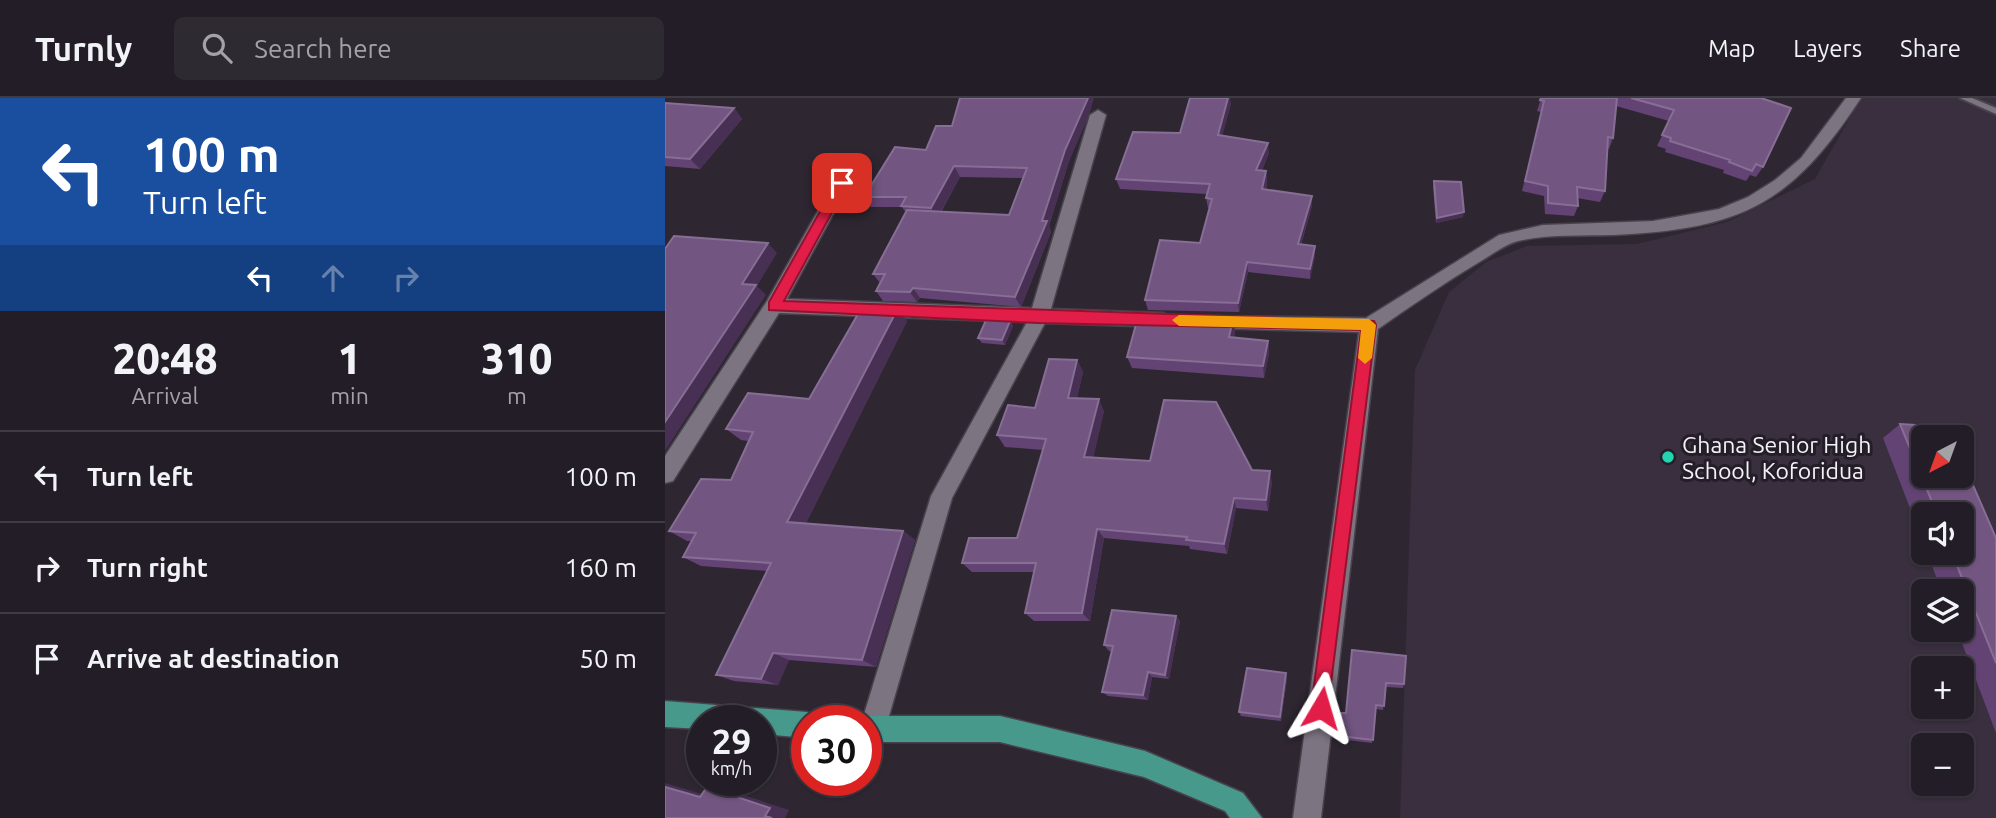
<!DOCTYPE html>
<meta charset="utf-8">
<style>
:root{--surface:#221d26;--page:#2e2a32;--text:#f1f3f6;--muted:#a2a2a7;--line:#3f3b43}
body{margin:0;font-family:Ubuntu,sans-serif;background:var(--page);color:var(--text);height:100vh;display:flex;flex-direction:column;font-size:26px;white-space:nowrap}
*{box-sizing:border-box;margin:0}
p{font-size:23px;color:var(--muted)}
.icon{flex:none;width:38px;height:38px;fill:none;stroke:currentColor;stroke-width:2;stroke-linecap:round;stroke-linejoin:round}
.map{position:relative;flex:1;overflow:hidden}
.details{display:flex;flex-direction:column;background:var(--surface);width:665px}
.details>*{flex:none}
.banner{background:#1a4fa0;color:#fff;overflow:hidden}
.needle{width:46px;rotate:221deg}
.buttons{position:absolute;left:1246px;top:327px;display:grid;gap:14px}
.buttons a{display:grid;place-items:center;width:63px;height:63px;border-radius:10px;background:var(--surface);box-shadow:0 2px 5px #0004,0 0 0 2px var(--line);font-size:35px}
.speed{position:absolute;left:21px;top:607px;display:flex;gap:14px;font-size:35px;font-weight:700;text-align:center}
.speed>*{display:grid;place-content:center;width:91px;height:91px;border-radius:50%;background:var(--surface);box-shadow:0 2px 5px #0004,0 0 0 2px var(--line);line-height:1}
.speed small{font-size:18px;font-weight:400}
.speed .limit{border:10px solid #d22;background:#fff;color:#111}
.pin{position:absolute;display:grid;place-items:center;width:60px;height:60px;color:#fff;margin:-30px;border-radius:14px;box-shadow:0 4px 10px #0006}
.me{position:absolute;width:77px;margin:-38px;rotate:7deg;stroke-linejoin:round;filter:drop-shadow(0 0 5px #0008)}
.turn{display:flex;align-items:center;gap:24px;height:147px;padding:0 28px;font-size:32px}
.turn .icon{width:91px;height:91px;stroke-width:2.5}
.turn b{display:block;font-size:49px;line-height:60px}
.lanes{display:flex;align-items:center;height:66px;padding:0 28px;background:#0003;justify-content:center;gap:35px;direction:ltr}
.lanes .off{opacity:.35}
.eta{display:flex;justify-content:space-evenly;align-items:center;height:119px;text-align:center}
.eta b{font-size:42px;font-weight:800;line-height:49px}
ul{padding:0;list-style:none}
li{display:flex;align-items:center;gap:21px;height:91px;padding:0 28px;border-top:2px solid var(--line)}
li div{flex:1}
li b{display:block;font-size:26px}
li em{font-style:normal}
header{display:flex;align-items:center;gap:42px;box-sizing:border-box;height:98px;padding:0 35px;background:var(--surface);border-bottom:2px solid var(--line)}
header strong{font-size:33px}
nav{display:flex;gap:38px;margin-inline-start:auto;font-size:24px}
.search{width:490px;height:63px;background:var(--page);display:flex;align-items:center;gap:18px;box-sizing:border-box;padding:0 24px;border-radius:10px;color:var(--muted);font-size:26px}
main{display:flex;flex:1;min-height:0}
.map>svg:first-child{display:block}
</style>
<header>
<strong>Turnly</strong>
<div class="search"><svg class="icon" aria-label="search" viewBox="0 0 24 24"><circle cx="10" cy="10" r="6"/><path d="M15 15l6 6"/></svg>Search here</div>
<nav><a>Map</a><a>Layers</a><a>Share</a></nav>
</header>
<main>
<section class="details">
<div class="banner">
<div class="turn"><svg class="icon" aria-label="left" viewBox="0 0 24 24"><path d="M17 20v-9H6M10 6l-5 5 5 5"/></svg><div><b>100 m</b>Turn left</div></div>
<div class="lanes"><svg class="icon" aria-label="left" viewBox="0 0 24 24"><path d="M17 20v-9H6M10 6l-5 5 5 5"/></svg><svg class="icon off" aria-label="ahead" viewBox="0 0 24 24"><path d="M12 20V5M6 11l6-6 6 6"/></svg><svg class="icon off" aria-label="right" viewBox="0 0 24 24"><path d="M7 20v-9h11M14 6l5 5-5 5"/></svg></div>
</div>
<div class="eta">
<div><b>20:48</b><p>Arrival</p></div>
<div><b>1</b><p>min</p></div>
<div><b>310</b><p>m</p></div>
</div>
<ul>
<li><svg class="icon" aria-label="left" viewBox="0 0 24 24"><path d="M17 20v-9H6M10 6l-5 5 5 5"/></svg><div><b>Turn left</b></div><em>100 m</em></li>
<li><svg class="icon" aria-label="right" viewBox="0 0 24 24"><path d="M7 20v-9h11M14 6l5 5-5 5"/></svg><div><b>Turn right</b></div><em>160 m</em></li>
<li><svg class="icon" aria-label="arrive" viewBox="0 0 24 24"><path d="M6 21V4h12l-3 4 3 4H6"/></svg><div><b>Arrive at destination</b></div><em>50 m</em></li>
</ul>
</section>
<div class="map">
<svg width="1331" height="720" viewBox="0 0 1331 720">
<rect width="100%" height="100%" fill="#2e2732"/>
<!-- built -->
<path fill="#392f3f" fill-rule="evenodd" d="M1196 0H1331V720H735L750 272 784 194 821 164 862 148 972 146 1062 124 1150 81ZM1258 340H1297V378H1258ZM1258 416H1297V455H1258ZM1258 494H1297V532H1258ZM1258 570H1297V609H1258ZM1258 648H1297V686H1258Z"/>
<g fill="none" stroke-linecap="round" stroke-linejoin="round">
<!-- service casing -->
<g stroke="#47424b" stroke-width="4">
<path id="service" d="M1295 0H1307L1331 10V16Z"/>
</g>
<!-- minor casing -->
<g stroke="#47424b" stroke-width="3">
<path id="minor" d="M1181 0H1196C1126 107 1076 131 949 137 917 138 884 136 853 143 839 147 828 156 816 163 781 184 747 207 713 231L656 720H628L694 234 542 230 535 228 533 223 535 218 701 220 834 137 878 127 988 123 1054 111 1083 99 1110 82 1136 60Z
M433 12 441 17 386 211 499 215 508 222 499 229 380 225 287 400 220 632 216 641 207 645 201 642V623H197L266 398 362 224 114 215 8 383 0 385V358L102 203 171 81H183L185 85 122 201 367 210 425 17Z"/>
</g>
<!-- primary casing -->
<g stroke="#47424b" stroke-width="3">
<path id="primary" d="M0 603 142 614 151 618 153 623H142V640L96 636V623H37V631L0 629Z
M201 618H335L480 653 578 695 597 720H565L560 713 479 679 335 644H201V623H192Z"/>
</g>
<!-- service -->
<use href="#service" fill="#7c7481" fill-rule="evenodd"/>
<!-- minor -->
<use href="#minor" fill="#7c7481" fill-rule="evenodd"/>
<!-- primary -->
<use href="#primary" fill="#47998b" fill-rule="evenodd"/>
</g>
<!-- wall -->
<path fill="#624373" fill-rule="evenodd" d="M876 0H1096L1098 69 1091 79 1085 77 1081 83 1058 75 1059 72 1000 54 1001 51 992 48 1004 23 951 8 948 40 944 51 942 50 940 93 935 104 912 100 913 108 909 118 880 116 879 98 857 93 876 14 872 13Z
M0 5 69 10 77 21 35 71 0 68Z
M566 6 557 37 604 55 597 72 601 73 602 83 601 92 647 108 636 147 650 148V158L645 181 583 174 574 214 483 212 480 202 535 145 544 110H543L541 100 542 96 455 91 451 81 515 35Z
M425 14 404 63 384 128 386 134 356 209 255 200 252 204 218 203 211 193 215 185 208 176 241 115 237 109H206L199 99 261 52 287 28ZM295 79 358 80 344 117 276 114Z
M769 83 798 119 771 125 768 89Z
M242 223 141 425 238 433 250 442 211 569 124 562 113 587 69 583 51 577 102 473 36 468 18 459 27 443H22L4 433 66 382 83 343 76 342 61 331 144 301Z
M345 223 348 228 340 247 317 245 313 240Z
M570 233 569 240 603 243 604 255 599 280 467 270 462 259Z
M412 262 418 274 412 300 439 313 428 360 587 372 607 384 603 413 571 410 562 456 525 451 524 448 439 440 425 523H369L360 515 369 474H307L297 465 352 440 378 352 340 349 332 337 370 310Z
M1235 326 1331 440V635L1292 532H1297V494H1277L1262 455H1297V416H1258V444L1218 340Z
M511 518 515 523 504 581 487 579 483 602 443 598 437 594 447 553H444L439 547Z
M687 552 739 586 738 590 721 589 718 612 711 611 707 645 674 641 676 615H681Z
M622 580 616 623 576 618 574 614Z"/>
<!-- shaded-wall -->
<path fill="#473053" d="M423 0H429L425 14 404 63 384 128 386 134 356 209 350 199 377 123 400 52Z
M563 0H565L566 6 555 47 553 37Z
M69 10 77 21 35 71 25 61Z
M603 45 604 55 592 82 591 72Z
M289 68 295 79 272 120 266 110Z
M601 73 602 83 598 102 597 91Z
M647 98V108L633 156V146Z
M799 114 798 119 771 125 772 120Z
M103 145 112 155 92 188 101 197 0 353V324L77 186Z
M650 148V158L645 181V171Z
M582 164 583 174 574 214 573 205Z
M248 190 255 200 252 204 245 194Z
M233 210 242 223 137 433 122 424Z
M568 221 570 233 566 251 564 239Z
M345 223 348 228 340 247 337 242Z
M603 243 604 255 599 280 598 268Z
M412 262 418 274 409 312 403 300Z
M434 301 439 313 426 370 419 359Z
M605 373 607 384 603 413 601 402Z
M569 400 571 410 562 456 559 446Z
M432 431 439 440 425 523 417 515Z
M238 433 250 442 211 569 197 562Z
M511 518 515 523 504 581 500 577Z
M108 555 124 562 113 587 96 581Z
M483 574 487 579 483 602 478 597Z
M621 575 622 580 616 623 615 619Z
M0 685 57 702 35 699 0 689Z
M42 689 63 692 124 712 120 720H107Z"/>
<!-- building -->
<path fill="#725681" stroke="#866e94" stroke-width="2" d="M295 0H423L400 52 377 123H382L350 199 248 190 245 194 211 193 220 176H208L242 112 344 117 362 70 289 68 266 110 236 108 241 99H199L230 49 261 52 271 28H287Z
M525 0H563L553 37 603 45 591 72 601 73 597 91 647 98 633 146 650 148 645 171 582 164 573 205 480 202 495 142 535 145 547 101 541 100 545 86 451 81 468 34 515 35Z
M876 0H952L948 40 943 39 940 93 912 89 913 108 883 105V88L860 83 879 3 875 2Z
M966 0H1096L1126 10 1098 69 1091 66 1087 73 1064 64 1065 62 1005 43 1006 40 997 37 1009 12Z
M0 5 69 10 25 61 0 59Z
M769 83 796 84 799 114 772 120Z
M9 138 103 145 77 186 91 187 0 324V151Z
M197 209 233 210 122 424 238 433 197 562 108 555 96 581 51 577 106 465 18 459 31 435 4 433 36 381 66 382 88 334 61 331 83 295 144 301Z
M473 219 568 221 564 239 603 243 598 268 462 259Z
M321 222 345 223 337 242 313 240Z
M384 261 412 262 403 300 434 301 419 359 485 363 499 302 551 304 587 372 605 373 601 402 569 400 559 446 521 442 522 439 432 431 417 515H360L371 465H297L304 440H352L381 341 332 337 343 307 370 310Z
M1235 326 1283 329 1287 340H1258V378H1297V362L1331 440V565L1287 455H1297V416H1272Z
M447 512 511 518 500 577 483 574 478 597 437 594 448 548 439 547Z
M687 552 741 558 739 586 721 585 719 608 711 607 708 642 675 638 676 615H681Z
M582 570 621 575 615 619 574 614Z
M0 689 35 699 42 689 105 710 100 718 107 720H0Z"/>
<!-- route -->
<path fill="#e11d48" stroke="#92132f" stroke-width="2" d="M177 80 183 85 119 203 709 223 711 227 662 617 656 620 649 617 646 610 696 232 374 225 104 212V204L171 85Z"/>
<!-- slow -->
<path fill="#f59e0b" d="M514 217 704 221 711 227 707 260 700 266 693 260 696 232 514 228 507 222Z"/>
<!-- markers -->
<circle fill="#22d5af" stroke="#241e28" stroke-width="2.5" cx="1003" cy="359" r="7"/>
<g text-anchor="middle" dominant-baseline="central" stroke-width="6" stroke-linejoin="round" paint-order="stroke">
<!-- poi labels -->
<g font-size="23" fill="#f5f1f8" stroke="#241e28" text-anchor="start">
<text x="1017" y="346">Ghana Senior High<tspan x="1017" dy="26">School, Koforidua</tspan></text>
</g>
</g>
</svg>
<div class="buttons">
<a><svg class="needle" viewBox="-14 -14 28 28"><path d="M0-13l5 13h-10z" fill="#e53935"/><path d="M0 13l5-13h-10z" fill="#a2a2a7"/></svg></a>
<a><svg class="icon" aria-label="sound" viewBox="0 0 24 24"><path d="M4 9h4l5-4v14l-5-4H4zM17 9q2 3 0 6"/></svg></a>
<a><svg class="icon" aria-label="layers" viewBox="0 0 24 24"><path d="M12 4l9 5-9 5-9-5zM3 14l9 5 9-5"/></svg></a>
<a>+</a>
<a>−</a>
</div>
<div class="speed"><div>29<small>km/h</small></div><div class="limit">30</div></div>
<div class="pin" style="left:177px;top:85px;background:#d93025"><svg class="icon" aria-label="arrive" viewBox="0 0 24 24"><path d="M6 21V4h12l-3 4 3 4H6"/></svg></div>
<svg class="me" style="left:656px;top:610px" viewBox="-20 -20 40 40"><path d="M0-17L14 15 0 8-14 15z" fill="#e11d48" stroke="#fff" stroke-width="4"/></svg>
</div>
</main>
